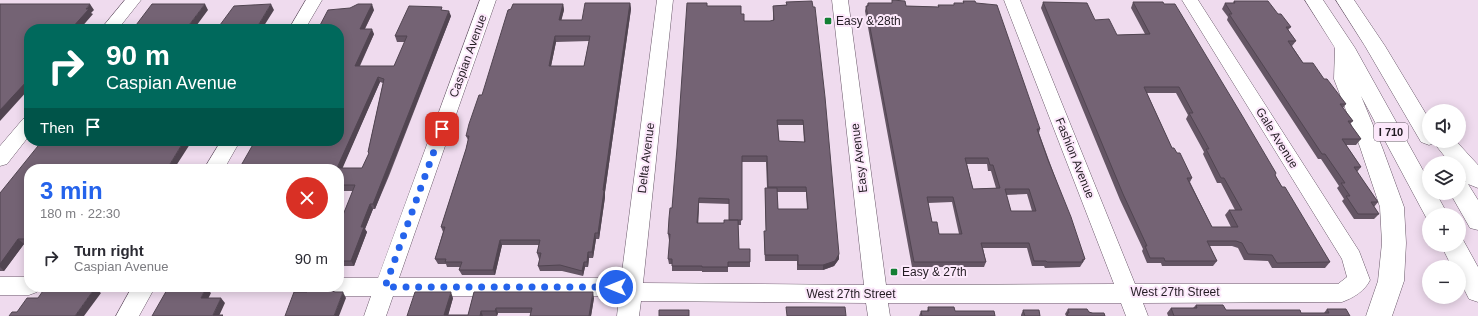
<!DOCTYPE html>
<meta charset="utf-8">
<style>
:root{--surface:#fff;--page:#f2f2f3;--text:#2b2b33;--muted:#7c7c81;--accent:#2563eb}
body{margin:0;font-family:Helvetica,sans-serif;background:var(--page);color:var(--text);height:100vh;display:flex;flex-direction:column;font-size:15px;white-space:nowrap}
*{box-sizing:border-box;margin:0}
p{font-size:13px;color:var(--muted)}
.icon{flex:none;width:22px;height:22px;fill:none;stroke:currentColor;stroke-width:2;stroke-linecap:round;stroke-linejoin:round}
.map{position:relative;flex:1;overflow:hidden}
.side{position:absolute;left:24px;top:164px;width:320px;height:128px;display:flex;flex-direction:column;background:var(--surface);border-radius:16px;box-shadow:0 2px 10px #0003}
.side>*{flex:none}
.guide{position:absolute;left:24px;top:24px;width:320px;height:122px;border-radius:16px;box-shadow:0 2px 10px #0003;background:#00695c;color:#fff;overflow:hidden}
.fabs{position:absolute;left:1422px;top:104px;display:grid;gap:8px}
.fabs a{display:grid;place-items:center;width:44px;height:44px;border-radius:50%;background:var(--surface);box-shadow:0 2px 10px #0003;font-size:20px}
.pin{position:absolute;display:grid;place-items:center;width:34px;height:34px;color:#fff;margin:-17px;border-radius:8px;box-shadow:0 2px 6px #0006}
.me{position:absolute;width:44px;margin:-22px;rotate:270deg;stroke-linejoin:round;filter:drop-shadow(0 0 3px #0008)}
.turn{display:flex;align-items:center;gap:14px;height:84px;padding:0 16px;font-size:18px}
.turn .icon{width:52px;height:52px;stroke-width:2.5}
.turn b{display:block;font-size:28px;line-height:34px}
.then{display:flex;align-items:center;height:38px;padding:0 16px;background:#0003;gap:8px;font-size:15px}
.round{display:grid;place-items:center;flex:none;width:42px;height:42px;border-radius:21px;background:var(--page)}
.head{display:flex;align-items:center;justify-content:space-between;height:68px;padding:0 16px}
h1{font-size:24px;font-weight:600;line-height:30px;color:var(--accent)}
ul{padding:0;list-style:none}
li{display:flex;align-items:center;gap:12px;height:52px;padding:0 16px}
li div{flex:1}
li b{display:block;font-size:15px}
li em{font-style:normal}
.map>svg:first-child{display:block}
</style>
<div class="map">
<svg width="1478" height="316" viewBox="0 0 1478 316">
<rect width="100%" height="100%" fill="#efdbee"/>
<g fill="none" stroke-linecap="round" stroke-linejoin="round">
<!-- minor casing -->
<g stroke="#695869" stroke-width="1">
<path id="minor" d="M125 0H141L118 29H101Z
M306 0H322L305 29H289Z
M480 0H496L399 278H616L621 280 657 0H673L643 283 864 285 832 0H848L886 285 1114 284 1004 0H1020L1135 284H1338L1347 277 1342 259 1182 0H1198L1359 251 1370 280C1365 291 1353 298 1342 302L1143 303 1148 316H1126L1121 303H888L890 316H868L866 303 641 301 639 316H617L619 297 616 296H393L386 316H364L371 296H339L331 293 328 287H339V278H378Z
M29 118V136L7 164 0 166V146L23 119Z
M221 141H240L224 169H204Z
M0 277H29V287H39L37 292 29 295H0Z
M132 287H155L139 316H116Z"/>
</g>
<!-- highway casing -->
<g stroke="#695869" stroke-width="1">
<path id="highway" d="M1305 0H1323L1355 48 1429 181V193H1436L1448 215H1429V222L1428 221 1361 96 1382 147 1404 207 1406 243 1404 281 1392 316H1366L1378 281 1382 243 1380 207 1360 147 1334 79 1335 48Z
M1336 0H1354L1385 46 1429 119V141H1456L1478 165V188L1468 184 1478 200V230L1470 228 1450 193H1459V179L1466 182 1459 173V163H1450L1434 143 1429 145 1421 142 1365 46Z
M1459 237 1462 238 1478 267V302L1469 299 1459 279V267H1452L1441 245H1459Z"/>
</g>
<!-- minor -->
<use href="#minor" fill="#fff" fill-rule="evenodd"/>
<!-- highway -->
<use href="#highway" fill="#fff" fill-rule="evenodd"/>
</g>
<!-- wall -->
<path fill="#645564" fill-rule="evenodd" d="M892 0 906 6 938 7V5H954V3H963V1L976 3 1040 129 1039 133 1085 259 1080 267 1045 268 1044 266H1032L1027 248H983L986 262 984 267H912L865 11 866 6H867L868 3H892ZM967 164H987L988 171H991L996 188 973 189ZM1027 194 1032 211H1011L1006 195ZM952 202 959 234H939L932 222 928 203Z
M1234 1 1278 14 1291 27 1288 30 1296 41 1292 46 1303 63 1324 79 1346 104 1343 108 1353 121 1350 124 1361 139 1356 145H1346L1361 167 1357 172 1378 202 1374 207 1379 214 1374 219H1354L1342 201 1344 199 1337 188 1339 186 1321 159H1318L1227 20 1228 17 1222 9 1225 3H1233Z
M786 2 839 259 834 266 823 270H797V261H765L764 237V231H766L765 194V188H767L766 162H742L741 225H738L739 249H750V267H728V272H702V271H672V264H669L668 259 670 240H669L668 234 672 208 708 6 741 14 744 21H773V6L786 5ZM778 125H803L804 142 779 141ZM777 192H806L807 209H778ZM699 203 729 204V220L724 223H698Z
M1043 2 1095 20 1117 35 1145 34 1131 8 1133 2 1275 175 1282 187 1330 262 1325 268H1272L1268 261 1244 260 1238 248 1232 246H1210L1217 261 1213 266H1162L1161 263H1147L1142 251 1143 249 1120 200 1041 8ZM1147 93H1176L1188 115 1186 119 1204 152 1203 154 1217 183H1221L1235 210H1229L1225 215 1231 227H1212L1190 182 1192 178 1177 153 1172 148Z
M630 3 631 9 605 192V197L599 239H596L593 258H589L588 267H585L583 276 562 271H540L538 266 540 259H539L537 253 539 245H502L495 275H462L459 270 460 267H447L446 264H438L435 259 443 232 441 227 466 149 468 140 466 136 563 4 564 10 561 20H582ZM589 41 584 66H551L556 42Z
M350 8 374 10 365 29 374 34 360 66H394L405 42H397L395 36 443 10 451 16 389 176 375 209H373L365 229 367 232 354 266H343L339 277V215H343L353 191H339V169ZM380 82 383 83 368 152 369 154 362 168H342Z
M29 169V244H24L4 271H0V193Z
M474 292 594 298 591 316H530L531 313H498L497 316H407L453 298 448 315H468Z
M1196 305 1226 310 1301 313H1324L1327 309 1350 316H1168L1167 313 1171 308H1193Z
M928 307 955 311 995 316H919L921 311H927Z
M1068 309 1089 312 1105 316H1066L1065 314Z
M1023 310 1040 316H1021V315Z"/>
<!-- shaded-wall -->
<path fill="#514551" d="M630 3 631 9 605 192V197L599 239 598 233 603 190Z
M90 4 94 10 91 13 93 14 80 29H71Z
M205 4 208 10 194 29H186Z
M271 4 274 10 262 29H256Z
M372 4 374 10 362 34 360 29Z
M563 4 564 10 560 26 559 20Z
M449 11 451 16 375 209 373 204Z
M372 29 374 34 357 71 355 66Z
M555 36 556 42 550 71 549 66Z
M29 77V89L0 121V110Z
M378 77 380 82 340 174 337 168Z
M184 141H192L174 169H167Z
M699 198V203L698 229 697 223Z
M370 204 373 209 365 229 367 232 354 266 351 261 361 227Z
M595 233 596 239 593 258 592 252Z
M18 239 24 244 4 271 0 267V264Z
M500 240 502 245 495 275 493 270Z
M588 252 589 258 588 267 587 262Z
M839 254V259L834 266 823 270V265Z
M340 261 343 266 339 277V264Z
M584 262 585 267 583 276 582 271Z
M95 288 101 293 84 316H75Z
M206 288 211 293 206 303 201 298Z
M343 292 346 298 339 316H334Z
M451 292 453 298 448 316 444 315Z
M593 292 594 298 591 316H589Z
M221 298 225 303 219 316 213 315Z
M496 308 498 313 497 316 495 311Z
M481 311 483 316H480Z"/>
<!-- building -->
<path fill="#746374" stroke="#514551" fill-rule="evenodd" d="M892 0 905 1 906 6 939 7 938 5H954V3H964L963 1H975L976 3 997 5 1040 129H1037L1048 160 1071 217 1085 259 1082 260 1083 262H1047L1046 261H1034L1029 243H981L986 262H914L866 6H868V3H892ZM965 158H988L990 165H993L1000 188 973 189ZM1005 189H1029L1036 211H1011ZM927 197H953L962 234H939L937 222H932Z
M812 1 813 7H815L825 97 839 254 835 261 823 265H798V255H765L764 231H766L765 188H777L778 209H808L806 187H768L767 156H742V220H729V199L699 198 697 223H724V220H738L739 249H750V262H728V267H702V266H672V259H668L670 234H668L669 218 670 208H672L677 148 687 3H707V6H741V14H744V21H770L774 20 773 6 787 5 786 2ZM777 120H803L805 142 779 141Z
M1234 1H1268L1278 14H1281L1291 27H1286L1296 41H1288L1303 63H1313L1324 79H1327L1346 104H1340L1353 121H1348L1361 139H1342L1361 167H1354L1378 202H1371L1379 214H1358L1346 196H1350L1341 183H1345L1325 154H1322L1229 14H1232L1225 3H1235Z
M1043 2 1087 3 1095 20 1109 19 1117 35 1150 34 1133 2H1163L1164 4H1175L1243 117 1276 173 1275 175 1282 187H1285L1330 262 1277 263 1272 255 1248 254 1242 243 1236 241H1207L1217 261H1165L1164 258H1150L1145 246H1147L1123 194ZM1144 87H1179L1193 113H1189L1209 149H1206L1221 178H1224L1242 210H1229L1238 227H1212L1187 178H1192L1180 153H1177L1174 148H1172Z
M585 3H630L603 190 604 191 598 233H595L592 252H588L587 262H584L582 271 560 265 538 266 541 253H537L540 240H500L493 270H459L462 262H445L446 259H435L445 227H441L466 149 469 136H466L469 124 479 95H482L508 10 511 9 513 4H563L559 20H582ZM555 36H590L584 66H549Z
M0 4H90L86 9H89L71 29H29V77L26 80H28L0 110Z
M152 4H205L186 29H217L234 6 271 4 256 29H133Z
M358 4H372L360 29H372L355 66H394L407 36H395L409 6 442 7 441 10 449 11 386 171 373 204H370L361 227H364L351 261H340L339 264V215H343L355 185H339V169H239L255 141H339V29H318L328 10 350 8ZM378 77 384 79 368 152 369 153 362 168H337Z
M42 141H184L167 169H29V239H18L0 264V193Z
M309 287H326L327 289 335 292H343L334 316H285L294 292H307Z
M45 288H95L75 316H9L12 312H17L27 298H38Z
M168 288H206L201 298H221L213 315H223L222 316H152Z
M415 292H451L444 315H468L474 292H593L589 316H530L532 308H496L495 311H481L480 316H407Z
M1196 305H1223L1226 310H1300L1301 313H1329L1327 309H1346L1350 316H1174L1171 308H1197Z
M786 307H845L846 316H787Z
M928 307H954L955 311H994L995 316H922L921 311H929Z
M1068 309H1087L1089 312 1092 313H1104L1105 316H1068L1067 313H1069Z
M659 310H689V316H659Z
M1023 310H1039L1040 316H1025Z"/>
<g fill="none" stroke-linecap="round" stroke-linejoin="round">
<!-- route -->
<path stroke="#2563eb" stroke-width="7" stroke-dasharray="0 12.6" d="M442 129 385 287H616"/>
</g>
<!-- markers -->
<g fill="#137f34" stroke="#fce8fb" stroke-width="1.5">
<rect x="824" y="17" width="8" height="8" rx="2"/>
<rect x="890" y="268" width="8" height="8" rx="2"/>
</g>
<g text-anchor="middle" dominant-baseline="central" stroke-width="4" stroke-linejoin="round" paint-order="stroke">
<!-- shield labels -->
<rect fill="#fce8fb" stroke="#645964" stroke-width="1" x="1374" y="123" width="34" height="18" rx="3"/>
<g font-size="11" font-weight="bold" fill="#231c23">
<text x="1391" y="132">I 710</text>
</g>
<!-- poi labels -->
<g font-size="12" fill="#231c23" stroke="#fce8fb" text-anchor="start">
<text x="836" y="21">Easy &amp; 28th</text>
<text x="902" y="272">Easy &amp; 27th</text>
</g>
<!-- street labels -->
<g font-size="12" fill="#231c23" stroke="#fce8fb">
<text transform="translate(468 56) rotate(-70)">Caspian Avenue</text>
<text transform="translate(1277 138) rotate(58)">Gale Avenue</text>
<text transform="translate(646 158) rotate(-83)">Delta Avenue</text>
<text transform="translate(859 158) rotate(-97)">Easy Avenue</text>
<text transform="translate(1075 158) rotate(68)">Fashion Avenue</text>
<text x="1175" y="292">West 27th Street</text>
<text x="851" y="294">West 27th Street</text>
</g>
</g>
</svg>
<div class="fabs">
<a><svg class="icon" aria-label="sound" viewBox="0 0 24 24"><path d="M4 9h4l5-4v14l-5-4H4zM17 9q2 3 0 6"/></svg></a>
<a><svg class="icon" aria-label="layers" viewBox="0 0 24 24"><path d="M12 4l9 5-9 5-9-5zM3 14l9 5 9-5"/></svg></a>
<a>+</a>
<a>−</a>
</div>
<div class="pin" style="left:442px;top:129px;background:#d93025"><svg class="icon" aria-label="arrive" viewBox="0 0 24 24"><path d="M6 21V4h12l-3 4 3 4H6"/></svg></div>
<svg class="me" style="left:616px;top:287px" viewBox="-20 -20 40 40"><circle r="17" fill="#2563eb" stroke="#fff" stroke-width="3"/><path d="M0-11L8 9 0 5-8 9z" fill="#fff"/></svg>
<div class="guide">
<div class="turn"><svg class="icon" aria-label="right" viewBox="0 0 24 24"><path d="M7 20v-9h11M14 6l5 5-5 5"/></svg><div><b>90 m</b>Caspian Avenue</div></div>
<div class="then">Then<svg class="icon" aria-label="arrive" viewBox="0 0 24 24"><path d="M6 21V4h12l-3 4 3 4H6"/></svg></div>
</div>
<section class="side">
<div class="head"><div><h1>3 min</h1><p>180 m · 22:30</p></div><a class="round" style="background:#d93025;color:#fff"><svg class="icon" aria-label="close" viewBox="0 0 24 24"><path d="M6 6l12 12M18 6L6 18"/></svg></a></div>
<ul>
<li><svg class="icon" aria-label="right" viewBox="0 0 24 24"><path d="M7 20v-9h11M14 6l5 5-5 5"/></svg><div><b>Turn right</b><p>Caspian Avenue</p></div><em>90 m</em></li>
</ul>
</section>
</div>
